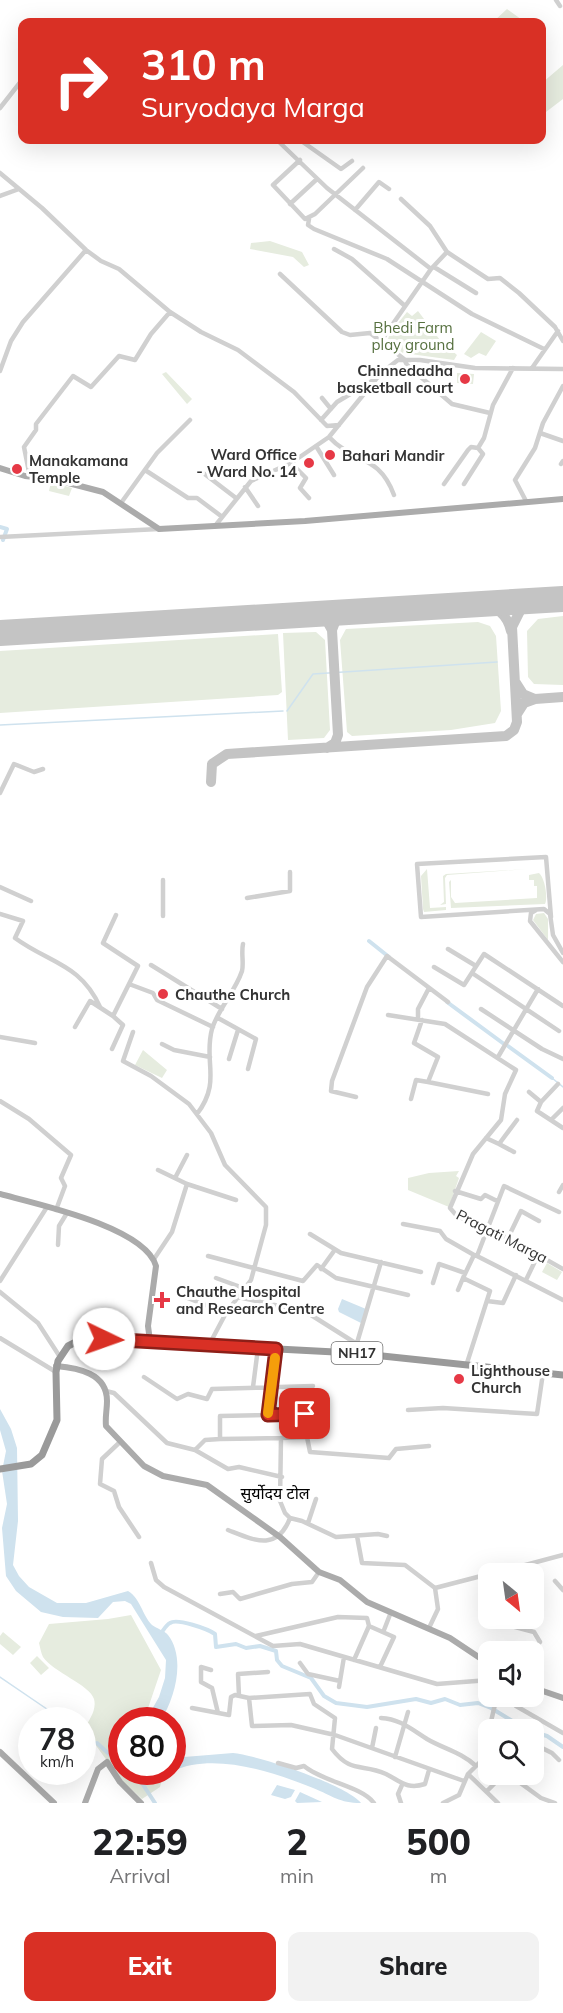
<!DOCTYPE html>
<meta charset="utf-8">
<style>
:root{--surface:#fff;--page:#f2f2f2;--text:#202124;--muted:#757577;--accent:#d93025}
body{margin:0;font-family:Mulish,"Noto Sans Devanagari",sans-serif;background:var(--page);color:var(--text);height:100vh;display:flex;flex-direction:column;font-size:22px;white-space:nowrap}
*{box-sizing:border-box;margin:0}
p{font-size:20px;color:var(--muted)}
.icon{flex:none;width:33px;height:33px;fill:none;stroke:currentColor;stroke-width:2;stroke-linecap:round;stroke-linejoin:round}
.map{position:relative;height:1803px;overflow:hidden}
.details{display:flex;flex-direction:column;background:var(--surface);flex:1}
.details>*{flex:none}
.hud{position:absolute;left:18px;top:18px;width:528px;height:126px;border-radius:12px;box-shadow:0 6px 24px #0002;background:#d93025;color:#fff;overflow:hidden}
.needle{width:39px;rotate:151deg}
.buttons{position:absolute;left:478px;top:1563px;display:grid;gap:12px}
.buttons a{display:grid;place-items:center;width:66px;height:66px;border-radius:12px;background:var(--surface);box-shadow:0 6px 24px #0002;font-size:30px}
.speed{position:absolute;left:18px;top:1707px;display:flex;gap:12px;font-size:30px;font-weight:700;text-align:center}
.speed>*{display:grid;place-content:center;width:78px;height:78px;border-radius:50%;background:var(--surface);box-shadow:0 6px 24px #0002;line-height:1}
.speed small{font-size:15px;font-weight:400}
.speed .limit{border:9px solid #d22;background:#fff;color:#111}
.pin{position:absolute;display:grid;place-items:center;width:51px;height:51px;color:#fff;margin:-26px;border-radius:12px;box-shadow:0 3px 9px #0006}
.me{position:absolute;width:66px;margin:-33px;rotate:93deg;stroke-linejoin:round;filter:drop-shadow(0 0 4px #0008)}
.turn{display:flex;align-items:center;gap:21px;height:126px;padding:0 24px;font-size:27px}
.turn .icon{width:78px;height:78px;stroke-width:2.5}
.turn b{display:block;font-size:42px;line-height:51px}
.eta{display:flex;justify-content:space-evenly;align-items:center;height:102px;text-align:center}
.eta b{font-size:36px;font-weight:800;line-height:42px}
.cta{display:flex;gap:12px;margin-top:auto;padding:12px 24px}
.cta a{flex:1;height:69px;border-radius:12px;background:var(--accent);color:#fff;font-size:24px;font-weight:800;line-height:69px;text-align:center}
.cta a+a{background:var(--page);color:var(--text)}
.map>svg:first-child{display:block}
</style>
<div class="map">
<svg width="563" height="1803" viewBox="0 0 563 1803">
<rect width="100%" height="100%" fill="#fff"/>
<!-- green -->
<path fill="#e6ecdf" d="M507 9 525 22H493Z
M563 65V99L542 115V83Z
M270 241 302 252 309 265 304 267 293 257 250 249 251 243Z
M418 311 440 340 457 355 454 360 403 353 387 342 390 333 407 312 412 316Z
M481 332 496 341 486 356 479 353 471 358 464 354Z
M166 372 192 399 187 404 162 374Z
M457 373 474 374 473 384 457 383Z
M51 482 72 488 69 496 49 491Z
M563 616V685L534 684 528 677 527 631 538 619Z
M478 622 490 626 496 636 501 711 495 723 451 730 352 736 347 732 340 640 346 629Z
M316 632 325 640 330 730 324 738 288 740 283 633Z
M278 634 282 692 278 695 0 713V651Z
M427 869 430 908 446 907V910L424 912 423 909 421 876Z
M528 869 447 875 445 878 446 904 440 905 444 902 443 876 446 874Z
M539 873C545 878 548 898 545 904L451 908 449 882 451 880V897L455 903 537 898V886H534V880H529V875Z
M544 913 548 919V940L533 920 536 914Z
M143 1050 167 1070 162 1078 135 1065Z
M459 1171 456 1176 459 1178 449 1207 408 1190V1178L429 1173Z
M547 1263 562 1272 557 1280 542 1272Z
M131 1615 161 1670 144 1720H122V1772H164L160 1787 142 1799 121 1780 84 1729C89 1720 97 1710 94 1699 90 1685 53 1672 43 1657 41 1653 40 1647 39 1643L49 1624 108 1619Z
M3 1632 21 1647 13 1655 0 1644V1636Z
M37 1656 49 1668 41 1675 30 1663Z"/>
<!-- water -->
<path fill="#cfe2ee" d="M342 1299 366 1309 361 1323 339 1312 338 1309Z
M0 1409 11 1429 17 1448 18 1521 13 1565 19 1576 29 1587 57 1603H86L128 1591C141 1599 142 1615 152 1625 157 1629 164 1630 168 1635 186 1658 175 1698 161 1720H146L159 1697 165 1678 166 1660 131 1604 125 1601 113 1602 98 1618 63 1617 41 1612 16 1591 6 1576 2 1528 7 1504 2 1471 6 1451 0 1430Z
M233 1753C257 1755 347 1785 361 1803 339 1803 333 1796 313 1788 273 1772 214 1752 173 1771L172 1758Z
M277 1785 295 1790 291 1797 285 1799 271 1795Z
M300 1792 322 1802 297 1803 295 1801Z"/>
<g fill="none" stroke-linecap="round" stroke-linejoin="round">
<!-- stream -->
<path stroke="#cfe2ee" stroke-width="1.5" d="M287 711 313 674 497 662
M0 725 283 711
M552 1078 563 1087
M0 1677 63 1720
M82 1733 97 1743"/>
<!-- canal -->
<path stroke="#cfe2ee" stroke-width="4" d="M0 527 7 529 3 540
M369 941 389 957
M447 1002 504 1044
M508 1046 552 1078
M161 1633C163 1631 166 1625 170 1623 177 1618 208 1629 215 1634L216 1647 236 1644 246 1648 260 1646 276 1651 277 1660 282 1666 311 1678 324 1696 336 1703 367 1707 416 1699 431 1703 445 1699 460 1705 478 1703 491 1708 527 1730
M534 1732 547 1736 563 1747
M97 1743 122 1766
M130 1772 138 1777 155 1803"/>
<!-- taxiway -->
<path stroke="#c4c4c4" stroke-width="10" d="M480 604C497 607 507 614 511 631
M312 614 326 619 332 630 338 735 335 743 327 748
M332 630 337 617 350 612
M516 683 523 694 535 699 524 703 517 714
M535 699 563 697
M211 782 212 764 227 754 506 736 514 730 517 722 512 627 521 609 540 600"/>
<!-- runway -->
<path stroke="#c4c4c4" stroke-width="26" d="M0 633 563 599"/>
<!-- minor -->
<path stroke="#d0d0d0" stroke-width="4.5" d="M556 0 560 6
M0 108 22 80
M277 140 327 188 431 269
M300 140 341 169 352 161
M300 160 273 185 305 219 315 214 363 168
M0 173 42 208 86 250 101 261 119 269 170 312 201 332 238 350 294 392 327 426 339 425
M0 196 19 189
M401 199 430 226 447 252
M290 204 317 179
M355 210 379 182 389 189
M309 219 308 225 314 229 387 259 472 314 544 349
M334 249 352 259 405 306
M434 267 476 293
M280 274 342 332 350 335 370 333 404 359 407 365 452 404 490 413
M381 341 431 269 447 252 488 279 500 278 519 293 555 327 563 341
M532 368 558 331
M0 371 11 341 23 322 86 250
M322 398 331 409
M321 420 337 402 372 381
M540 433 563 441
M329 437C353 463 379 454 394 495
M316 446 334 475
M478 448 484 438 493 405 513 368
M291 463 306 478 300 488 309 498
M561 464 563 461
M145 470 188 498H197L221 516
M202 472 236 498
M30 477 24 447 36 430V424L73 376 91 387 119 356 135 360 151 334 170 312
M444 484 468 450 471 447 478 448
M464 484 483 454 478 448
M245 487 258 506
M526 501 515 480 535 448 543 423 563 386
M121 503 157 453 190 420
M215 526 251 481 291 463 329 437 381 373 398 360H420L475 368 563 369
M0 537 159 529
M0 793 14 764 34 772 43 769
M163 880V916
M0 887 31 901
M247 898 290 891V872
M536 910 531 913 530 921 563 962
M0 914 23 921 15 938C49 963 81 964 100 1007
M116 915 103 943 138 966 129 984 153 993 157 1000 213 1027
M551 917 546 857 417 864 421 917 544 909 550 914 553 935 563 953
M448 949 476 966
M151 965 222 1009
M434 967 464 985 484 954 563 1006
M472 973 559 1031
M481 1009 542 1049 563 1059
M388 1015 445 1024 516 1070 505 1094 501 1120 473 1154 450 1208 457 1216 508 1238 563 1269
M218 1018 256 1039 248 1069
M418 1019V1009L429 988
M422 1020 414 1043 438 1057 428 1082 488 1094
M75 1027 90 1001 113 1016
M133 1032 123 1061 151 1076 189 1104 211 1133 225 1165 266 1207V1225L251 1280 226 1313 209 1345
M0 1037 35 1043
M162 1044 174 1050 210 1057
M112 1049 123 1025 113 1016 129 984
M498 1057 538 989
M229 1059 238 1030
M529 1092 541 1102 537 1111 563 1128
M356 1097 331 1091 332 1081 367 987 387 956 448 1002
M411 1099 416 1080 428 1082
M0 1101 29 1119 71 1155 61 1178 65 1186 56 1210
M541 1102 558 1084
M197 1114C222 1081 203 1062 212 1029 218 1009 235 992 242 971 244 963 241 953 243 944
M551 1120 563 1108
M486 1138 499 1144 517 1120
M499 1144 514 1152
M158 1170 187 1184 236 1200
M175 1178 187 1155
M455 1191 481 1199 485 1195 497 1201
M559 1192 563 1185
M403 1224 440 1231 446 1239 474 1255
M310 1234 341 1253 421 1272
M508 1238 521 1211 539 1221
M58 1245 59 1226 67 1213
M208 1256 303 1281 317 1265 336 1278 408 1295
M477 1256 563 1300
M154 1259 172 1232 187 1184
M321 1269 334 1251
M216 1278 246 1289
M526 1280 539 1253
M0 1281 47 1207
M433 1283 439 1264 465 1273
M458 1290 463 1278
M0 1292 38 1323 60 1357
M185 1297 226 1313
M238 1297 293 1309 311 1315 357 1344
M487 1301 503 1303 516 1275
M0 1338 56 1372
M276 1349 268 1415 305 1414 308 1417 307 1437 281 1438 280 1501 285 1513 290 1518 302 1521 336 1537 378 1534 387 1536
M354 1353 381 1262
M467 1363 490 1291 463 1278 474 1255 477 1256 504 1186 559 1212
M144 1377 177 1399 188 1394 207 1399 212 1389 313 1386
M253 1387 258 1348
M106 1391 114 1393 167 1443 195 1450 205 1440 220 1439
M408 1410 443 1408 537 1414 543 1373
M268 1415 220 1416V1439L281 1438
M307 1437 310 1452 389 1458 396 1449 429 1446
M120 1442 102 1459 100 1484 114 1491 119 1507 139 1537
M195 1450 228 1469 239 1467 282 1477
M308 1523 316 1499
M228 1530C254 1540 277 1552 290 1518
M357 1536 362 1563 405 1565 435 1588
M151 1563 156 1580 164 1587 273 1646 300 1644 437 1684 489 1680
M503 1571 563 1555
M493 1574 503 1571 511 1574
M534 1580 538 1581
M555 1581 563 1590
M220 1594 233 1592 240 1599 292 1584 312 1582 319 1572
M504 1624 534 1632 540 1642 531 1652
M429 1628 438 1609 435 1588 489 1574
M384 1630 391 1612
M256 1636 338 1617 367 1618 369 1626 394 1637 380 1667
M354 1660 369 1626
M300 1663 308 1674 340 1681
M211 1670 201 1667V1682L212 1688 218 1713
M339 1687 344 1657
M239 1696 238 1674 268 1672
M249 1698 252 1726 291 1725 335 1735 464 1781
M516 1706 563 1733
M192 1708 229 1715 231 1697 235 1695 249 1698 310 1694 314 1704 335 1718 332 1749C351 1774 362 1763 386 1774 400 1781 407 1790 425 1784L429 1770
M381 1718C400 1719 411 1729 427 1739 444 1749 461 1752 476 1766
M490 1726 499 1730
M489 1730 497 1696
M534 1744 552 1753 559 1760
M372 1748 376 1728
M395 1757 408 1712
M278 1763 296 1768 304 1766C323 1782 361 1786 374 1803
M468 1774 498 1803
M508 1774 541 1798 555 1803
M487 1791 504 1774
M401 1803 398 1794 402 1785
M443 1803 459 1795 468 1774 480 1762 489 1730"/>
<!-- major -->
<path stroke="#ababab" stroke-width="6" d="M0 468 25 476 53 479 103 492 159 529 305 521 563 499
M0 1194C37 1204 145 1227 156 1266L148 1326 150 1341
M56 1366C78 1368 107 1373 107 1401 107 1410 105 1417 106 1426L144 1466 163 1476 207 1485 280 1537 319 1572 340 1580 367 1602 450 1638 489 1664
M534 1688 563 1698
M0 1752 54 1803
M85 1803 98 1769 107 1762 120 1782 141 1803"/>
<!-- highway -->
<path stroke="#9a9a9a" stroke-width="7" d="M0 1469 31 1464 42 1455 57 1420 56 1372 58 1361 68 1346 82 1339 354 1353 563 1375"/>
</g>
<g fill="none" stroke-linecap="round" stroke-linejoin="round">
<!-- route casing -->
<g stroke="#8d1f18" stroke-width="15">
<path id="route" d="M104 1339 276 1349 268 1415 305 1414"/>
</g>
<!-- route -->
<use href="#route" stroke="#d93025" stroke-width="10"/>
<!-- slow -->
<path stroke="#f59e0b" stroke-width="10" d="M268 1413 275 1358"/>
</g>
<!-- markers -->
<g fill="#e63946" stroke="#fff" stroke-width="2">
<circle cx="465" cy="379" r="6"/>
<circle cx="330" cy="455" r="6"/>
<circle cx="309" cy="463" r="6"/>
<circle cx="17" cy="469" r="6"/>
<circle cx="163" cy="994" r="6"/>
<path d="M159 1291h6v6h6v6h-6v6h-6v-6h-6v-6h6z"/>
<circle cx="459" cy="1379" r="6"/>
</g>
<g text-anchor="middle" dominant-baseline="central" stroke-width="6" stroke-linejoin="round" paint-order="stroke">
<!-- shield labels -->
<rect fill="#fff" stroke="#707070" stroke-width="1.5" x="331.5" y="1342" width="51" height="22" rx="4.5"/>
<g font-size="14" font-weight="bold" fill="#333">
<text x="357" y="1353">NH17</text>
</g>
<!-- park labels -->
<g font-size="15" fill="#56703f" stroke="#fff">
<text x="413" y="327">Bhedi Farm<tspan x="413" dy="17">play ground</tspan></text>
</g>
<!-- poi labels -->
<g font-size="15" font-weight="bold" fill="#333" stroke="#fff" text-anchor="start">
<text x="453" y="370" text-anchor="end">Chinnedadha<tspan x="453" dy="17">basketball court</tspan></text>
<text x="297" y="454" text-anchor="end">Ward Office<tspan x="297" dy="17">- Ward No. 14</tspan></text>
<text x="342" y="455">Bahari Mandir</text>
<text x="29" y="460">Manakamana<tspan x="29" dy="17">Temple</tspan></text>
<text x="175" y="994">Chauthe Church</text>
<text x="176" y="1291">Chauthe Hospital<tspan x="176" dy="17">and Research Centre</tspan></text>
<text x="471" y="1370">Lighthouse<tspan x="471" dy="17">Church</tspan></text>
</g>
<!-- street labels -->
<g font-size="15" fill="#333" stroke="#fff">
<text transform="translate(502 1236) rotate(27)">Pragati Marga</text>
</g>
<!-- neighbourhood labels -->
<g font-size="16" fill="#000" stroke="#fff">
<text x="275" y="1493">सुर्योदय टोल</text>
</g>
</g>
</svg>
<div class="buttons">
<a><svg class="needle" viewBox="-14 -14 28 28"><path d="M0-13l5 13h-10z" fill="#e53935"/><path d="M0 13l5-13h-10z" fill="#757577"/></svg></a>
<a><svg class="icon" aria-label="sound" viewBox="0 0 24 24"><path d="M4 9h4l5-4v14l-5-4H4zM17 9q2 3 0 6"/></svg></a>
<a><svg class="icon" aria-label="search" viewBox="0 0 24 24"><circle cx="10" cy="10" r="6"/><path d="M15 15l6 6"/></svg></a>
</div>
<div class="speed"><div>78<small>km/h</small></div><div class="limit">80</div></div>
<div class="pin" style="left:305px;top:1414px;background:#d93025"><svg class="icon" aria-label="arrive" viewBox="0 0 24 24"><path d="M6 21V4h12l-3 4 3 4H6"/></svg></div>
<svg class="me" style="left:104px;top:1339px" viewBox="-20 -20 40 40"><circle r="19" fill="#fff"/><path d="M0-13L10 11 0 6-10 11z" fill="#d93025"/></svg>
<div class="hud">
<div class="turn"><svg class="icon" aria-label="right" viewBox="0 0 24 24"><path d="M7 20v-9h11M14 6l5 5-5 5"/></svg><div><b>310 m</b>Suryodaya Marga</div></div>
</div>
</div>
<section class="details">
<div class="eta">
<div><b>22:59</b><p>Arrival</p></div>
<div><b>2</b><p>min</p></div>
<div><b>500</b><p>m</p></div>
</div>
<div class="cta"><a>Exit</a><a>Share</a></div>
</section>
